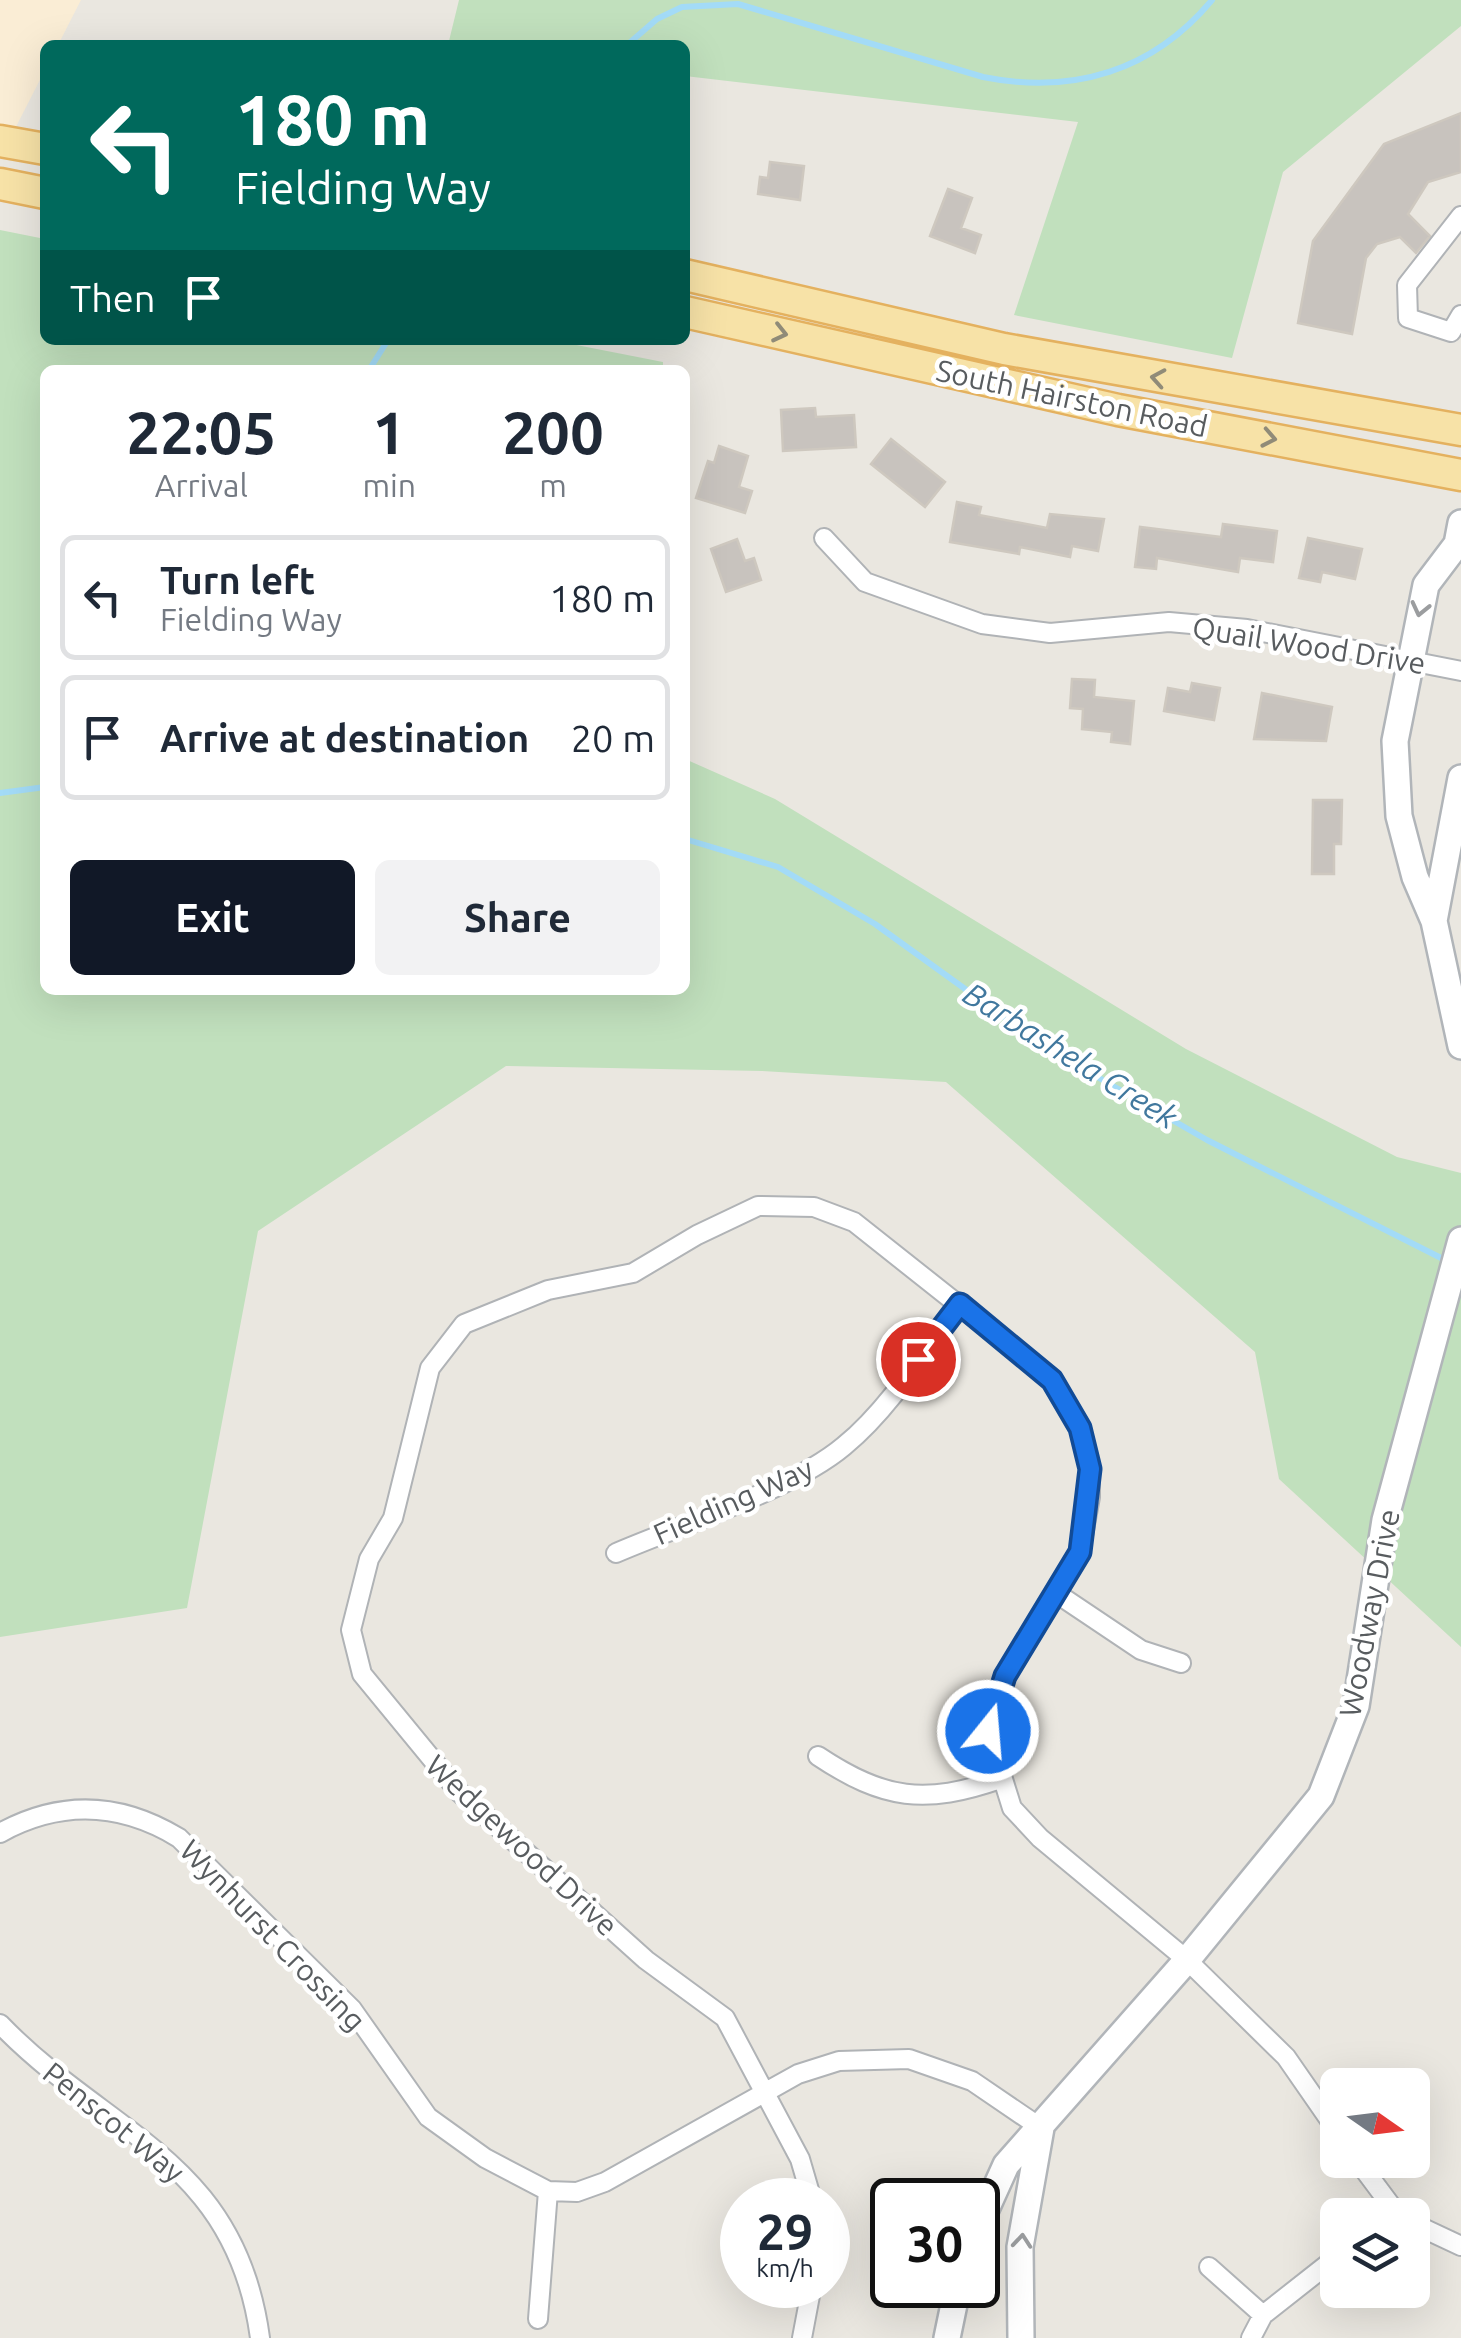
<!DOCTYPE html>
<style>
:root{--surface:#fff;--page:#f2f2f3;--text:#1f2937;--muted:#747a83;--line:#e0e1e3;--accent:#111827}
body{margin:0;font-family:Ubuntu,sans-serif;background:var(--page);color:var(--text);height:100vh;display:flex;flex-direction:column;font-size:38px;white-space:nowrap}
*{box-sizing:border-box;margin:0}
p{font-size:32px;color:var(--muted)}
.icon{flex:none;width:55px;height:55px;fill:none;stroke:currentColor;stroke-width:2;stroke-linecap:round;stroke-linejoin:round}
.map{position:relative;flex:1;overflow:hidden}
.panel{position:absolute;left:40px;top:365px;width:650px;height:630px;display:flex;flex-direction:column;background:var(--surface);border-radius:15px;box-shadow:0 10px 40px #0002}
.panel>*{flex:none}
.banner{position:absolute;left:40px;top:40px;width:650px;height:305px;border-radius:15px;box-shadow:0 10px 40px #0002;background:#00695c;color:#fff;overflow:hidden}
.needle{width:65px;rotate:104deg}
.fabs{position:absolute;left:1320px;top:2068px;display:grid;gap:20px}
.fabs a{display:grid;place-items:center;width:110px;height:110px;border-radius:15px;background:var(--surface);box-shadow:0 10px 40px #0002;font-size:50px}
.speed{position:absolute;left:720px;top:2178px;display:flex;gap:20px;font-size:50px;font-weight:700;text-align:center}
.speed>*{display:grid;place-content:center;width:130px;height:130px;border-radius:50%;background:var(--surface);box-shadow:0 10px 40px #0002;line-height:1}
.speed small{font-size:25px;font-weight:400}
.speed .limit{border:5px solid #111;border-radius:15px;background:#fff;color:#111}
.pin{position:absolute;display:grid;place-items:center;width:85px;height:85px;color:#fff;margin:-42px;border:5px solid #fff;border-radius:50%;box-shadow:0 2px 10px #0007}
.me{position:absolute;width:110px;margin:-55px;rotate:17deg;stroke-linejoin:round;filter:drop-shadow(0 0 8px #0008)}
.turn{display:flex;align-items:center;gap:35px;height:210px;padding:0 30px;font-size:45px}
.turn .icon{width:130px;height:130px;stroke-width:2.5}
.turn b{display:block;font-size:70px;line-height:85px}
.then{display:flex;align-items:center;height:95px;padding:0 30px;background:#0003;gap:20px;font-size:38px}
.eta{display:flex;justify-content:space-evenly;align-items:center;height:170px;text-align:center}
.eta b{font-size:60px;font-weight:700;line-height:70px}
.cta{display:flex;gap:20px;margin-top:auto;padding:20px 30px}
.cta a{flex:1;height:115px;border-radius:15px;background:var(--accent);color:#fff;font-size:40px;font-weight:700;line-height:115px;text-align:center}
.cta a+a{background:var(--page);color:var(--text)}
ul{padding:0;list-style:none}
li{display:flex;align-items:center;gap:30px;height:125px;margin:0 20px 15px;padding:0 10px;border:5px solid var(--line);border-radius:15px}
li div{flex:1}
li b{display:block;font-size:38px}
li em{font-style:normal}
.map>svg:first-child{display:block}
</style>
<div class="map">
<svg width="1461" height="2338" viewBox="0 0 1461 2338">
<rect width="100%" height="100%" fill="#eae7e0"/>
<!-- commercial -->
<path fill="#faedd5" d="M0 0H81L58 45H45V70L0 158Z"/>
<!-- green -->
<path fill="#c1e0bd" d="M459 0H1461V26L1283 172 1232 358 1014 315 1078 122 685 76V45H448Z
M0 230 45 239V340H551L663 362V370H45V990H685V759L775 799 1186 1049 1397 1157 1461 1173V1647L1279 1479 1255 1352 946 1082 762 1071 506 1066 258 1231 187 1608 0 1637Z"/>
<g fill="none" stroke-linecap="round" stroke-linejoin="round">
<!-- stream -->
<path stroke="#a3dbf7" stroke-width="6" d="M627 45 657 19 682 7 738 4 983 77C1073 95 1153 71 1212 0
M369 370 388 340
M0 793 45 787
M685 839 778 867 875 924 1047 1048 1207 1140 1451 1263"/>
</g>
<!-- building -->
<path fill="#c8c3be" stroke="#cec8bf" stroke-width="2.5" d="M1461 113V172L1428 182 1408 214 1430 236 1416 253 1400 237 1377 244 1366 258 1352 334 1298 323 1313 241 1384 144Z
M770 162 804 166 800 200 758 194 760 177 768 178Z
M948 189 972 198 961 228 981 235 975 253 930 236Z
M815 408 816 417 854 415 856 447 783 451 781 410Z
M891 439 945 482 925 507 871 464Z
M719 446 748 456 739 487 752 491 745 513 696 498 708 461 714 463Z
M957 502 981 507 979 515 1047 528 1050 514 1104 519 1098 551 1072 546 1070 557 1020 547 1019 554 950 542Z
M1223 524 1277 531 1273 562 1240 558 1238 572 1157 558 1156 569 1135 567 1140 527 1221 537Z
M1308 538 1362 549 1355 579 1322 572 1320 582 1299 578Z
M737 539 745 561 754 558 761 580 726 592 711 549Z
M1072 679 1095 680 1094 697 1134 701 1130 744 1111 742 1112 732 1082 729 1083 709 1070 708Z
M1192 683 1220 688 1214 720 1164 711 1168 688 1190 692Z
M1262 693 1332 707 1326 741 1254 739Z
M1313 800H1342L1341 844H1334V874H1312Z"/>
<g fill="none" stroke-linecap="round" stroke-linejoin="round">
<!-- street casing -->
<g stroke="#b0b3b6" stroke-width="22">
<path id="street" d="M1461 216 1407 285 1408 318 1451 332 1461 315
M824 538 865 582 982 624 1050 633 1169 622 1247 629 1461 671
M616 1553C681 1525 793 1489 844 1446 890 1408 924 1352 959 1304
M1056 1593 1141 1650 1181 1663
M818 1756C884 1800 925 1805 1000 1779
M0 1833C60 1800 120 1802 179 1838L352 2009 428 2117 485 2158 548 2191 577 2192 605 2182 798 2074 839 2061 909 2059 972 2081 1041 2128
M0 2024C107 2135 236 2159 260 2338
M1357 2160 1398 2215
M812 2200 800 2159 725 2018 646 1960 459 1792 362 1674 351 1630 369 1559 393 1518 430 1368 464 1324 548 1290 633 1273 697 1235 758 1206 814 1207 854 1222 1052 1379 1081 1428 1090 1469V1497L1080 1552 1005 1675 988 1731 1012 1808 1040 1838 1187 1960 1286 2057 1338 2132
M1412 2223 1461 2246
M1209 2267 1263 2315
M538 2319 548 2191
M802 2338 812 2285
M1251 2338 1263 2315 1338 2256"/>
</g>
<!-- secondary casing -->
<g stroke="#b1b5b9" stroke-width="30">
<path id="secondary" d="M1461 523 1457 544 1426 585 1395 741 1399 816 1415 877 1434 921 1461 1046
M1434 921 1461 778
M978 2227 1006 2165 1187 1960 1321 1796 1356 1706 1385 1520 1461 1240
M947 2338 958 2285
M1021 2338 1020 2247 1041 2128"/>
</g>
<!-- primary casing -->
<g stroke="#e4b15f" stroke-width="35">
<path id="primary" d="M0 141 45 149
M0 184 45 193
M685 275 1004 349 1461 430
M685 312 1118 410 1461 475"/>
</g>
<!-- street -->
<use href="#street" stroke="#fff" stroke-width="18"/>
<!-- secondary -->
<use href="#secondary" stroke="#fff" stroke-width="25"/>
<!-- primary -->
<use href="#primary" stroke="#f7e2a7" stroke-width="30"/>
</g>
<!-- one-way arrows -->
<defs><path id="oneway-chevron" d="M-2-3.5L2.5 0L-2 3.5" fill="none" stroke-width="1.6" stroke-linecap="round" stroke-linejoin="round" transform="scale(2.5)"/></defs>
<g stroke="#908b78">
<use href="#oneway-chevron" transform="translate(780 333) rotate(13)"/>
<use href="#oneway-chevron" transform="translate(1158 378) rotate(-170)"/>
<use href="#oneway-chevron" transform="translate(1269 438) rotate(11)"/>
</g>
<g stroke="#9b9d9f">
<use href="#oneway-chevron" transform="translate(1420 609) rotate(103)"/>
<use href="#oneway-chevron" transform="translate(1022 2241) rotate(-85)"/>
</g>
<g fill="none" stroke-linecap="round" stroke-linejoin="round">
<!-- route casing -->
<g stroke="#114b97" stroke-width="25">
<path id="route" d="M918 1359 960 1304 1052 1380 1080 1428 1090 1469 1080 1552 1005 1676 988 1731"/>
</g>
<!-- route -->
<use href="#route" stroke="#1a73e8" stroke-width="18"/>
</g>
<g text-anchor="middle" dominant-baseline="central" stroke-width="9" stroke-linejoin="round" paint-order="stroke">
<!-- street labels -->
<g font-size="30" fill="#585c5f" stroke="#fff">
<text transform="translate(1072 398) rotate(12)">South Hairston Road</text>
<text transform="translate(1309 645) rotate(9)">Quail Wood Drive</text>
<text transform="translate(733 1501) rotate(-24)">Fielding Way</text>
<text transform="translate(1369 1613) rotate(-79)">Woodway Drive</text>
<text transform="translate(522 1845) rotate(43)">Wedgewood Drive</text>
<text transform="translate(273 1935) rotate(46)">Wynhurst Crossing</text>
<text transform="translate(114 2122) rotate(39)">Penscot Way</text>
</g>
<!-- water labels -->
<g font-size="32" font-style="italic" fill="#41789e" stroke="#fff">
<text transform="translate(1071 1055) rotate(32)">Barbashela Creek</text>
</g>
</g>
</svg>
<div class="fabs">
<a><svg class="needle" viewBox="-14 -14 28 28"><path d="M0-13l5 13h-10z" fill="#e53935"/><path d="M0 13l5-13h-10z" fill="#747a83"/></svg></a>
<a><svg class="icon" aria-label="layers" viewBox="0 0 24 24"><path d="M12 4l9 5-9 5-9-5zM3 14l9 5 9-5"/></svg></a>
</div>
<div class="speed"><div>29<small>km/h</small></div><div class="limit">30</div></div>
<div class="pin" style="left:918px;top:1359px;background:#d93025"><svg class="icon" aria-label="arrive" viewBox="0 0 24 24"><path d="M6 21V4h12l-3 4 3 4H6"/></svg></div>
<svg class="me" style="left:988px;top:1731px" viewBox="-20 -20 40 40"><circle r="17" fill="#1a73e8" stroke="#fff" stroke-width="3"/><path d="M0-11L8 9 0 5-8 9z" fill="#fff"/></svg>
<div class="banner">
<div class="turn"><svg class="icon" aria-label="left" viewBox="0 0 24 24"><path d="M17 20v-9H6M10 6l-5 5 5 5"/></svg><div><b>180 m</b>Fielding Way</div></div>
<div class="then">Then<svg class="icon" aria-label="arrive" viewBox="0 0 24 24"><path d="M6 21V4h12l-3 4 3 4H6"/></svg></div>
</div>
<section class="panel">
<div class="eta">
<div><b>22:05</b><p>Arrival</p></div>
<div><b>1</b><p>min</p></div>
<div><b>200</b><p>m</p></div>
</div>
<ul>
<li><svg class="icon" aria-label="left" viewBox="0 0 24 24"><path d="M17 20v-9H6M10 6l-5 5 5 5"/></svg><div><b>Turn left</b><p>Fielding Way</p></div><em>180 m</em></li>
<li><svg class="icon" aria-label="arrive" viewBox="0 0 24 24"><path d="M6 21V4h12l-3 4 3 4H6"/></svg><div><b>Arrive at destination</b></div><em>20 m</em></li>
</ul>
<div class="cta"><a>Exit</a><a>Share</a></div>
</section>
</div>
